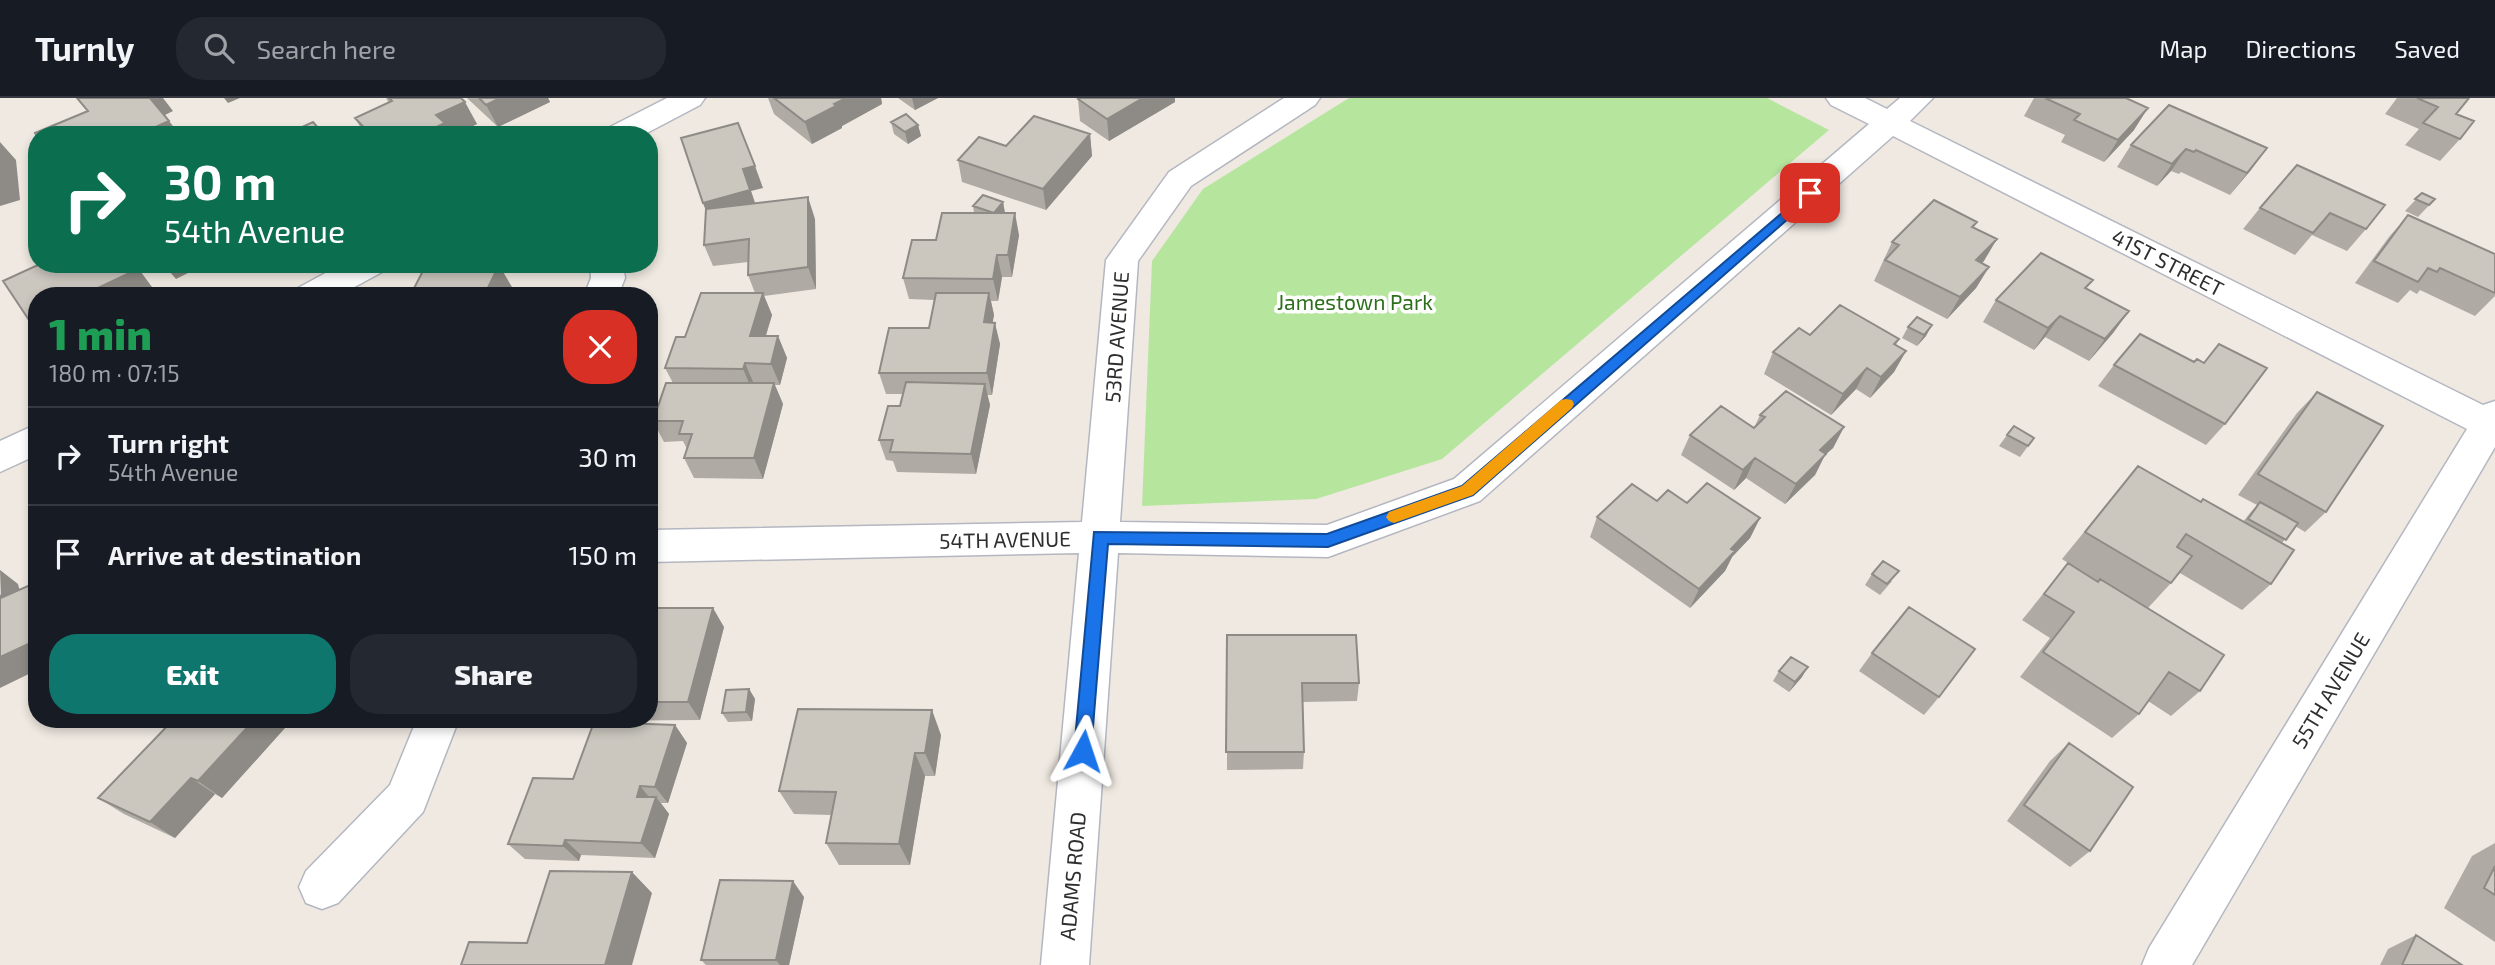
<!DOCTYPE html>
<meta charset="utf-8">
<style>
:root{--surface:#171b24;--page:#242831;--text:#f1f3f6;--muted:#9ea1a6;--line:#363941;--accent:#0f766e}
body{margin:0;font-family:"Exo 2",sans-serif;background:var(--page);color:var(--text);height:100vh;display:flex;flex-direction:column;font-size:26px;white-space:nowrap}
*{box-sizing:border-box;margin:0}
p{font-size:23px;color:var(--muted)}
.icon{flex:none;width:38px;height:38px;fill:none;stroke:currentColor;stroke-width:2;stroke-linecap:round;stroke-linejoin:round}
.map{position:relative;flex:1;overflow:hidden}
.details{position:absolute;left:28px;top:189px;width:630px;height:441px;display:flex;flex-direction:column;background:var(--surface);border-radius:28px;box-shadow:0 4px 10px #0003}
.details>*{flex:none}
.guide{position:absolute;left:28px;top:28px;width:630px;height:147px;border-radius:28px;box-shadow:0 4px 10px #0003;background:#0b6e4f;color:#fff;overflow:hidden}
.pin{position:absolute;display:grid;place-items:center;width:60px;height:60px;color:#fff;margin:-30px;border-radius:14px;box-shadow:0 4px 10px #0006}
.me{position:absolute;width:77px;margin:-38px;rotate:5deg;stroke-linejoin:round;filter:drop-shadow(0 0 5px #0008)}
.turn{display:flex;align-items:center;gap:24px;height:147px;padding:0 21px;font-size:32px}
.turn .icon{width:91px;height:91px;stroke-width:2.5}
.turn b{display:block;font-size:49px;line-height:60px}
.round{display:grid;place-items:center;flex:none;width:74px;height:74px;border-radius:28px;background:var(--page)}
.head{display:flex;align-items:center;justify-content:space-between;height:119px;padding:0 21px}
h1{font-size:42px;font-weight:800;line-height:52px;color:#1e9e55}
.cta{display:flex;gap:14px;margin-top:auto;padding:14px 21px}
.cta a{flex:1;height:80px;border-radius:28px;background:var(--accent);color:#fff;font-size:28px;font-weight:800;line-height:80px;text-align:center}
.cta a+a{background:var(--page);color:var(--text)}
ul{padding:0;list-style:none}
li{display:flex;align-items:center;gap:21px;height:98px;padding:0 21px;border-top:2px solid var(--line)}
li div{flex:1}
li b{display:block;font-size:26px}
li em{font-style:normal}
header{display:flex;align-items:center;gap:42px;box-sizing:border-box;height:98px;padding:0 35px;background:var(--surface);border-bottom:2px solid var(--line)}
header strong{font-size:33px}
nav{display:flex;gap:38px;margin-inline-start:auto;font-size:24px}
.search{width:490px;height:63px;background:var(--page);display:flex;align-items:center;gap:18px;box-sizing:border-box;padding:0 24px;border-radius:28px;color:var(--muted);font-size:26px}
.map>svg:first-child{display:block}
</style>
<header>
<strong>Turnly</strong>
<div class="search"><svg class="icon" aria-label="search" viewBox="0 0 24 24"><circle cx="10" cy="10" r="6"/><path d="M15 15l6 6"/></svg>Search here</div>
<nav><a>Map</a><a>Directions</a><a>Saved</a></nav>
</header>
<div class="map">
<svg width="2495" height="867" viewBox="0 0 2495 867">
<rect width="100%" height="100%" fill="#efe9e1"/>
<!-- green -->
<path fill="#b6e59e" d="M1349 0H1767L1829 32 1442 361 1316 401 1142 408 1152 163 1203 91Z"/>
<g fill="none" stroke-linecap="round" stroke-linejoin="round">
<!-- minor casing -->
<g stroke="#b4b7c1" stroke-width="3">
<path id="minor" d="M667 0H705L700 7 643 37H604L608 30Z
M1284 0H1320L1315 7 1191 88 1138 163 1120 424 1327 427 1454 381 1869 26 1831 7 1826 0H1865L1887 11 1900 0H1933L1910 23 2483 307 2495 303V349L2192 867H2142L2149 850 2467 331 1893 38 1480 403 1328 459 1118 455 1089 867H1041L1079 455 649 464V432L1082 424 1106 162 1169 74Z
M342 166H386L382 174 338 198H293L298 190Z
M590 166H623L625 180 618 198H584L591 180Z
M37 326V357L0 374V343Z
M417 621H459L423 714 338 805 322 811 306 805 299 789 306 773 390 687Z"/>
</g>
<!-- minor -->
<use href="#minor" fill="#fff" fill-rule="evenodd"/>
</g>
<!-- wall -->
<path fill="#afaba4" d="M386 0H461L477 26 454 37H365L355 20 389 5Z
M467 0H548L550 4 498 29Z
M768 0H881L882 6 842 28V30L812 46 774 16Z
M898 0H938L915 12Z
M1080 0H1175V4L1109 43 1080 23 1078 1Z
M2034 0H2126L2134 32 2104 64 2061 44 2065 37 2024 18Z
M2397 0H2469L2456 16 2460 41 2440 63 2405 47 2419 31 2385 16Z
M891 24 918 27 921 38 908 46 894 36Z
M1090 36 1092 58 1046 112 962 84 958 62 1006 48Z
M2131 47 2267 50 2230 97 2181 74 2179 76 2171 73 2157 88 2117 69Z
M2297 67 2366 131 2347 153 2312 137 2295 157 2243 131 2260 110Z
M763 90 751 93 755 105 815 121 816 191 764 198 772 217 766 238H778L787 260 780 287H775L783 306 763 381 694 380 684 360 687 351 683 343 664 344 653 323 673 285 665 270 685 239 755 195 748 177V164L713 168 704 147 706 113 703 105Z
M2422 95 2435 101 2418 119 2405 113Z
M1003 104 1005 115 1019 137 1012 179H1002L998 203H991L994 217 992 225 1000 246 992 297H987L990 307 976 376 897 374 893 363 886 362 879 342 900 308 903 296H886L879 275 929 230 934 202 909 201 903 180 936 142 974 115 973 108Z
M2408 117 2495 156V198L2475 218 2420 192 2417 196 2410 192 2398 205 2355 185 2389 139Z
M1977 124 1974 129 1984 163 1981 165 1989 169 1976 190 1947 221 1874 183 1892 144Z
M2093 182 2086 191 2129 213 2113 235 2089 263 2045 239 2034 252 1983 224 1996 202Z
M1908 229 1926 238 1917 248 1902 240Z
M1810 237 1899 241 1896 247 1906 253 1894 274 1870 300 1856 291 1831 317 1764 276 1773 254Z
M2114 267 2225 326 2206 347 2098 288Z
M2317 294 2326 414 2305 434 2295 428 2282 445 2271 486 2242 512 2180 475 2171 485 2148 510 2200 593 2171 618 2148 603 2139 616 2112 640 2020 579 2050 540 2022 522 2068 465 2062 461 2138 368 2200 404 2243 424 2250 415 2257 407 2238 397 2297 315Z
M1760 317 1844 329 1833 350 1825 357 1815 377 1785 406 1746 380 1734 392 1681 357 1690 337 1754 330Z
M2007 337 2034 340 2020 359 1999 348Z
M1657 403 1687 405 1760 420 1750 440 1732 459 1725 473 1690 510 1590 439 1597 419Z
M1872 476 1892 483 1880 497 1865 487Z
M649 510 724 529 700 622 573 623 572 621H649Z
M1227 537 1359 585 1357 603 1303 604 1304 654 1303 671 1227 672Z
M1872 555 1939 599 1924 617 1859 573Z
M1779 573 1802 579 1789 594 1773 583Z
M749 591 755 601 752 623 728 624 722 615Z
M174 621H293L222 700 215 696 175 740 124 716 98 700Z
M675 627 687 645 668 705H661L669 716 655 760 581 757 579 763 525 761 508 746 573 681Z
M941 637 935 678H925L910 767H839L826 745 831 717 794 716 779 693Z
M2069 645 2090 753 2070 769 2007 723 2050 663Z
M2495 745V844L2444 810 2472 758Z
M804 799 789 867H706L701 862Z
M2416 837 2462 867H2380L2388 851Z"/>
<!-- shaded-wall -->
<path fill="#8e8b86" d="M150 0H163L173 13 163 18Z
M224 0H240L228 5Z
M500 0H548L550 4 498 29 486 7Z
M846 0H881L882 6 842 28V30L812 46 805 24Z
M912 0H938L915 12Z
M1143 0H1175V4L1109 43 1107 21Z
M465 4 477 26 454 37H419L436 17Z
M2148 10 2134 32 2104 64 2118 42Z
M169 23 180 37H138Z
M918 27 921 38 908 46 905 34Z
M1090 36 1092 58 1046 112 1043 91Z
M0 44 16 62 20 102 0 108Z
M2267 50 2251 72 2230 97 2247 75Z
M2186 51 2171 73 2157 88 2172 66Z
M755 68 763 90 751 93 758 114 712 127 703 105 743 71Z
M808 99 815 121 816 191 808 169Z
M1003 104 1005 116 994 115Z
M1015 115 1019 137 1012 179 1008 157Z
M1997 141 1984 163 1963 184 1976 162Z
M997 157 1002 179 998 203 993 181Z
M132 166H135L155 193 146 198H81Z
M163 166H206L176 181Z
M499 167 512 189 508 198H484Z
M1989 169 1976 190 1947 221 1960 199Z
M763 195 772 217 759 259 750 238Z
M989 195 994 217 989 246 984 224Z
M2129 213 2113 235 2089 263 2105 241Z
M2060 218 2045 239 2034 252 2048 230Z
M37 219V230L29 222Z
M995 225 1000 246 992 297 987 275Z
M1932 227 1926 238 1917 248 1924 237Z
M778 238 787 260 780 287 771 266Z
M1906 253 1894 274 1870 300 1881 279Z
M745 265 754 286 752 292 743 271Z
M1867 270 1856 291 1831 317 1843 296Z
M774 285 783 306 763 381 754 360Z
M985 286 990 307 976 376 971 356Z
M1844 329 1833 350 1825 357 1815 377 1785 406 1796 386 1820 352Z
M1755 360 1746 380 1734 392 1743 372Z
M1760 420 1750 440 1732 459 1725 473 1690 510 1699 491 1731 451Z
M0 472 18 486 27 519 1 500Z
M713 510 724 529 700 622 688 604Z
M37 542V572L0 590V559Z
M1808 569 1802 579 1789 594 1795 584Z
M749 591 755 601 752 623 746 614Z
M932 612 941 637 935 678 925 655Z
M255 621H293L222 700 198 683Z
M675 627 687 645 668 705 655 689Z
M915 655 925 678 910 767 899 746Z
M191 680 215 696 175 740 150 724Z
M640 688 654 705 656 699 669 716 655 760 641 745 637 699Z
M565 742 581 757 579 763 563 748Z
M632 774 652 795 632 867H605Z
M793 783 804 799 789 867H780L776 862Z"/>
<!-- building -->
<path fill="#cbc7bf" stroke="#8e8b86" stroke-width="2" d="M77 0H150L169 23 138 37H37V38L35 35 88 13Z
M389 0H461L465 4 436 17 445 25 419 37H371L355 20 392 3Z
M479 0H500L486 7Z
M774 0H846L834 6 836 8 805 24Z
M1080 0H1143L1107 21 1078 1Z
M2045 0H2126L2148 10 2118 42 2074 22 2080 16Z
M2417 0H2469L2456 16 2474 23 2460 41 2423 25 2438 9Z
M2169 7 2267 50 2247 75 2196 52 2194 54 2186 51 2172 66 2131 47Z
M906 16 918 27 905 34 891 24Z
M1034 18 1090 36 1043 91 958 62 979 39 1006 48Z
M313 24 324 37H285Z
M738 25 755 68 743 71 750 92 703 105 681 40Z
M2297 67 2385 107 2366 131 2330 115 2313 135 2260 110Z
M2422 95 2435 101 2429 107 2415 101Z
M983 97 1003 104 994 115 973 108Z
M808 99V169L748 177 749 141 704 147 706 111Z
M1934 102 1977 124 1972 129 1997 141 1976 162 1989 169 1960 199 1885 162 1899 147 1892 144Z
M942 115H1015L1008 157H997L993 181 903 180 912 142H936Z
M2408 117 2495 156V195L2440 170 2437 174 2428 170 2418 184 2374 163Z
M2041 155 2093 182 2085 190 2129 213 2105 241 2060 218 2048 230 1996 202Z
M40 166H132L136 172 81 198H37V219L29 222 3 183Z
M426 167H499L484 198H410Z
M701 195H763L750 238H778L771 266 745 265 743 271 665 270 676 239H685Z
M936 195H989L984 224 995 225 987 275H879L889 230H929Z
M1840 207 1899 241 1894 246 1906 253 1881 279 1867 270 1843 296 1773 254 1799 230 1810 237Z
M1917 219 1932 227 1924 237 1908 229Z
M2140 236 2194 264 2197 261 2204 265 2219 246 2267 270 2225 326 2114 267Z
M906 284 985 286 971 356 890 354 893 342H879L888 308H900Z
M666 285H774L754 360H684L692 336H679L683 323H653Z
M1786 293 1844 329 1820 352 1826 356 1796 386 1755 360 1743 372 1690 337 1721 308 1754 330 1765 319 1760 317Z
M2317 294 2383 328 2326 414 2258 376Z
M2014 328 2034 340 2028 348 2007 337Z
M2138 368 2201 404 2203 401 2294 452 2271 486 2186 436 2177 449 2192 458 2171 485 2085 434Z
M1707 385 1760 420 1731 451 1735 453 1699 491 1597 419 1632 386 1657 403 1668 392 1687 405Z
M2260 404 2298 425 2286 442 2248 421Z
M1883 463 1899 473 1887 486 1872 476Z
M2068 465 2098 484 2100 481 2224 557 2200 593 2169 574 2139 616 2043 554 2074 514 2044 496Z
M37 484V542L0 559V497L1 500Z
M1909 509 1975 551 1939 599 1872 555Z
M649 510H713L688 604H649Z
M1227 537H1356L1359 585H1302L1304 654H1226Z
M1791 559 1808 569 1795 584 1779 573Z
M749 591 746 614 722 615 726 592Z
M798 611 932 612 925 655H915L899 746 826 745 836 694 779 693Z
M174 621H255L198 683 191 680 150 724 98 700Z
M594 624 675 627 655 689 640 688 637 699H656L641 745 565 742 563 748 508 746 533 680 573 681Z
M2069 645 2133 689 2090 753 2024 707Z
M2495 768V797L2484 790Z
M550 773 632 774 605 867H461L469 844 527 845Z
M720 782 793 783 776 862H701Z
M2416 837 2462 867H2402Z"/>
<!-- route -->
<path fill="#1a73e8" stroke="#114b97" stroke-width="2" d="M1810 91 1814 92V98L1473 397 1328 449 1108 446 1091 653 1089 659 1083 661 1076 659 1074 653 1094 434 1327 436 1462 388Z"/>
<!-- slow -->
<path fill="#f59e0b" d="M1566 301 1572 302 1574 306 1572 310 1473 397 1394 425 1389 423 1386 419 1389 414 1462 388 1561 302Z"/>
<g text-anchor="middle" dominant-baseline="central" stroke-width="7" stroke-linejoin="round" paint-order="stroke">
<!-- street labels -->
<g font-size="21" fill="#2e2e2e" stroke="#fff">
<text transform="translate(2168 164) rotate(27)">41ST STREET</text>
<text transform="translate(1116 239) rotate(-86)">53RD AVENUE</text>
<text transform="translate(1005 441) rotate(-1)">54TH AVENUE</text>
<text transform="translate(2330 592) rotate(-59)">55TH AVENUE</text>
<text transform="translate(1072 778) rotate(-85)">ADAMS ROAD</text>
</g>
<!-- park labels -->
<g font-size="21" fill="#2c6e1b" stroke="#fff">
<text x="1355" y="203">Jamestown Park</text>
</g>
</g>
</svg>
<div class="pin" style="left:1810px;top:95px;background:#d93025"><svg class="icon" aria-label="arrive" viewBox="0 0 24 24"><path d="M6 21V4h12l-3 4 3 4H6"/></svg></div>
<svg class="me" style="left:1083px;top:653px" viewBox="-20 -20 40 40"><path d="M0-17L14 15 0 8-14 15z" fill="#1a73e8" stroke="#fff" stroke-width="4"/></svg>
<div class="guide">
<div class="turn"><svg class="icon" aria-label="right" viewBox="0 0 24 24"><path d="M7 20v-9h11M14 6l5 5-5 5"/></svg><div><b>30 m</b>54th Avenue</div></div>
</div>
<section class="details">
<div class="head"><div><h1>1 min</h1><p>180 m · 07:15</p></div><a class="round" style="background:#d93025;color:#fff"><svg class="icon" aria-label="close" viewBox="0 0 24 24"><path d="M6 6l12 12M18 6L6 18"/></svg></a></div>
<ul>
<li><svg class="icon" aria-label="right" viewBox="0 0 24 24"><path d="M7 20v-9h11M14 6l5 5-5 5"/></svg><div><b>Turn right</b><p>54th Avenue</p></div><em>30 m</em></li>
<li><svg class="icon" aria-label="arrive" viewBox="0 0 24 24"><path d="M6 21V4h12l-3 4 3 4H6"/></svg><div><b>Arrive at destination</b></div><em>150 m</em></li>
</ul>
<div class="cta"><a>Exit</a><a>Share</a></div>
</section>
</div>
